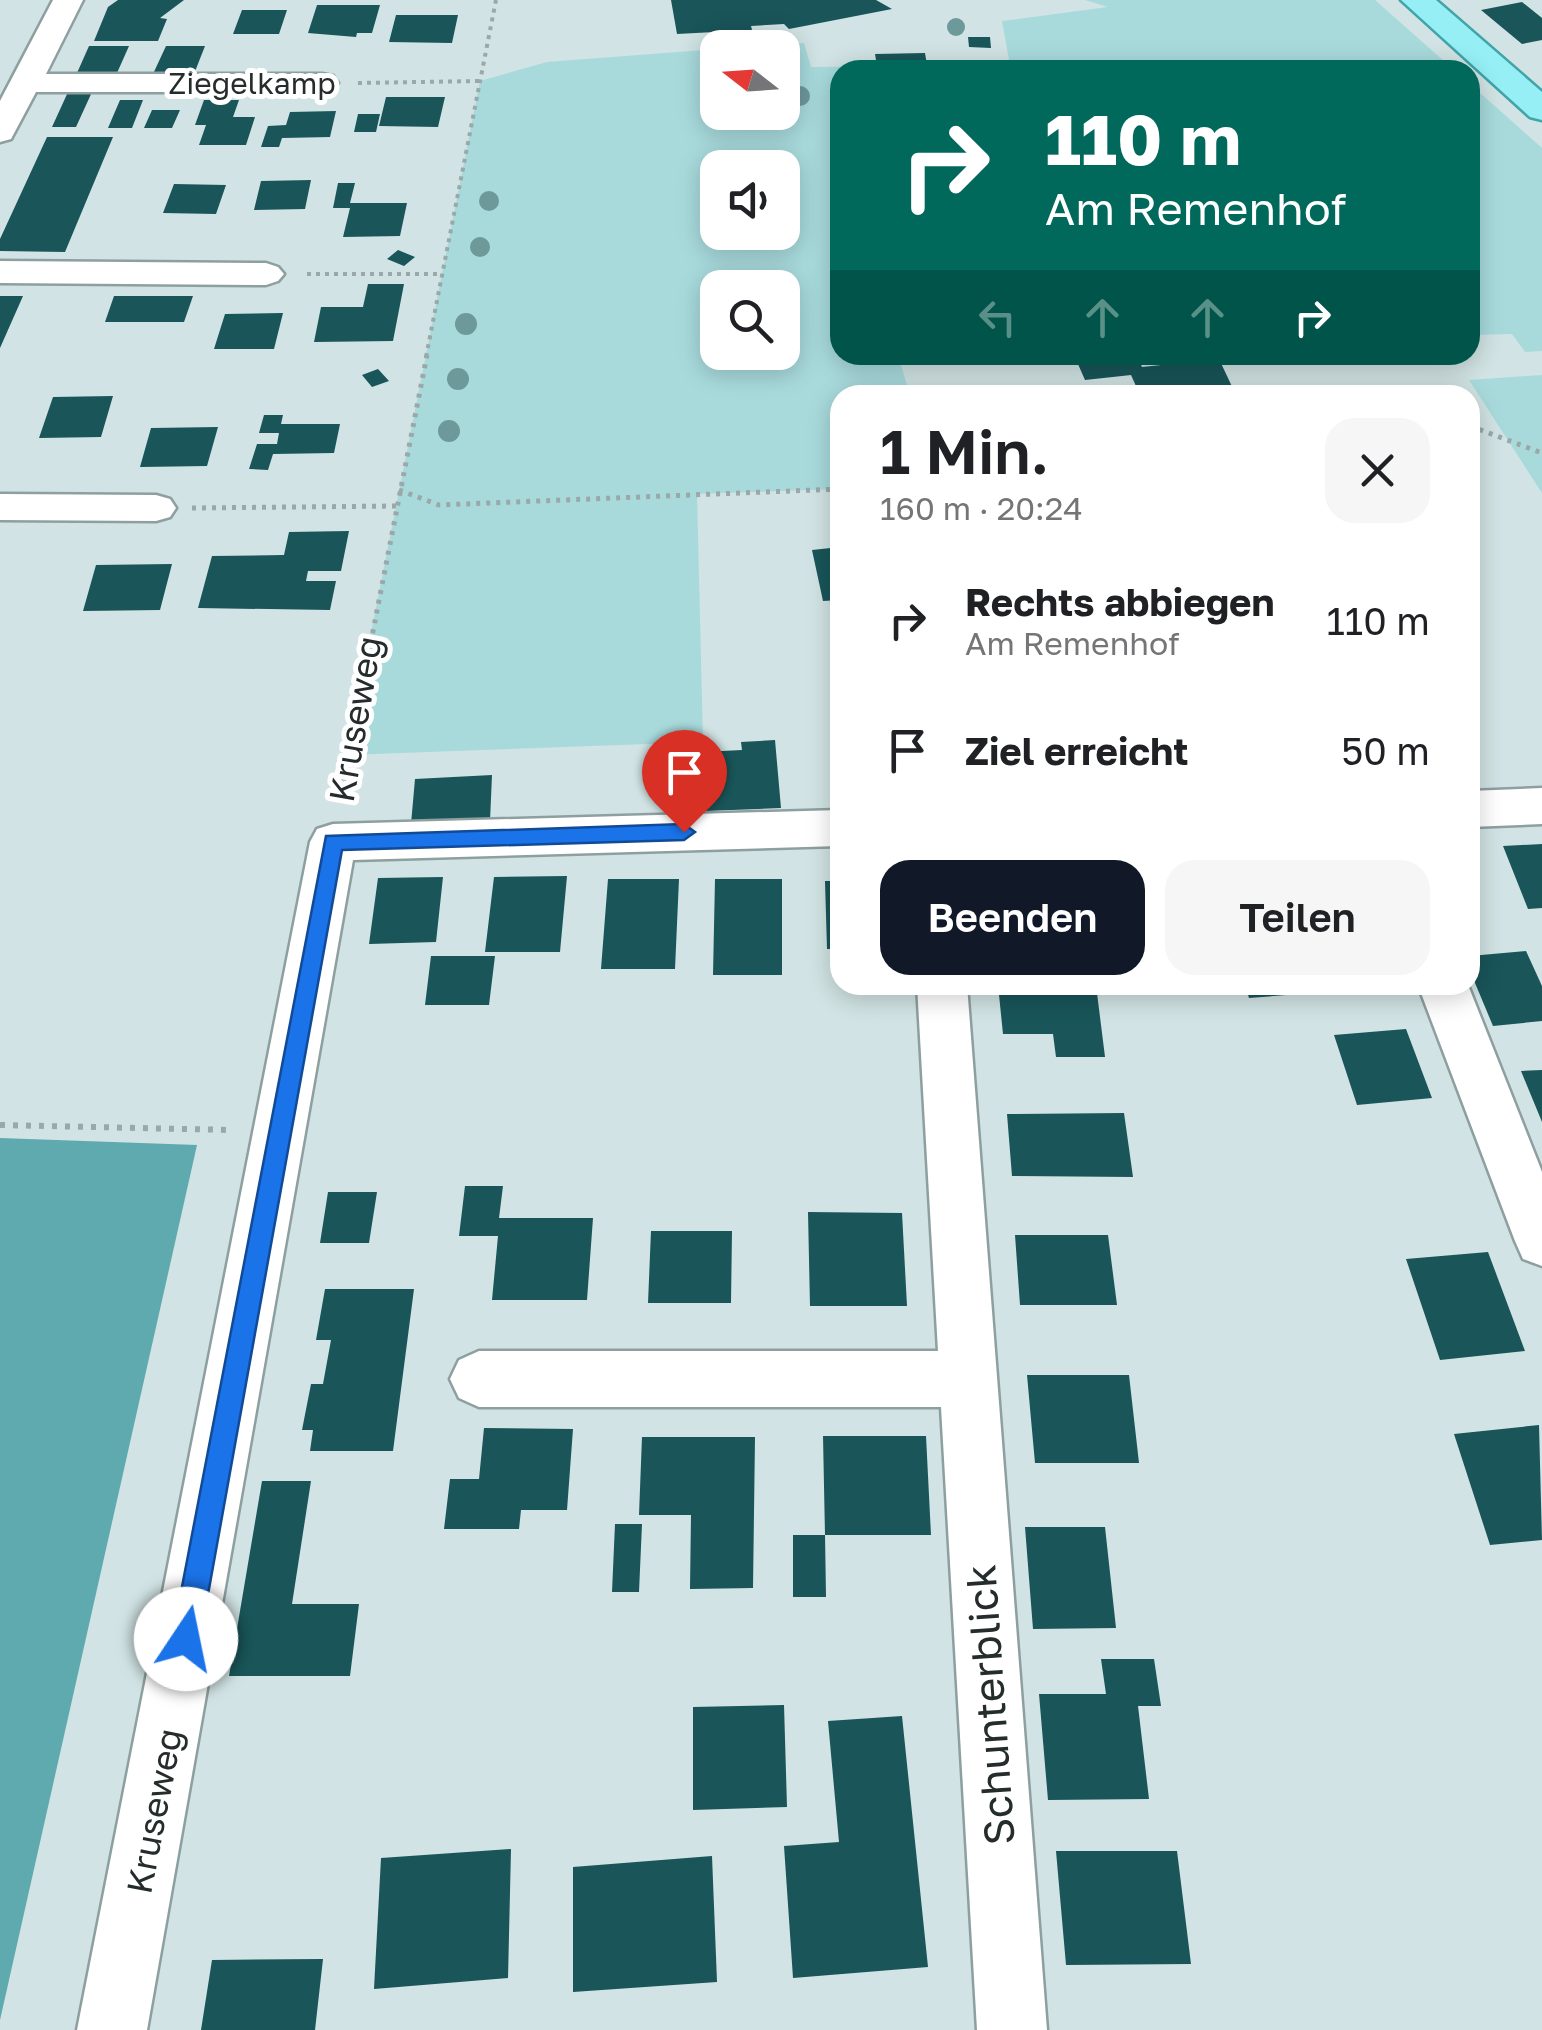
<!DOCTYPE html>
<html lang="de">
<meta charset="utf-8">
<style>
:root{--surface:#fff;--page:#f6f6f6;--text:#202124;--muted:#757577;--accent:#111827}
body{margin:0;font-family:"Golos Text",sans-serif;background:var(--page);color:var(--text);height:100vh;display:flex;flex-direction:column;font-size:38px;white-space:nowrap}
*{box-sizing:border-box;margin:0}
p{font-size:32px;color:var(--muted)}
.icon{flex:none;width:55px;height:55px;fill:none;stroke:currentColor;stroke-width:2;stroke-linecap:round;stroke-linejoin:round}
.map{position:relative;flex:1;overflow:hidden}
.panel{position:absolute;left:830px;top:385px;width:650px;height:610px;display:flex;flex-direction:column;background:var(--surface);border-radius:30px;box-shadow:0 5px 25px #0003}
.panel>*{flex:none}
.banner{position:absolute;left:830px;top:60px;width:650px;height:305px;border-radius:30px;box-shadow:0 5px 25px #0003;background:#00695c;color:#fff;overflow:hidden}
.needle{width:65px;rotate:287deg}
.buttons{position:absolute;left:700px;top:30px;display:grid;gap:20px}
.buttons a{display:grid;place-items:center;width:100px;height:100px;border-radius:20px;background:var(--surface);box-shadow:0 5px 25px #0003;font-size:50px}
.pin{position:absolute;display:grid;place-items:center;width:85px;height:85px;color:#fff;margin:-102px -42px;border-radius:50% 50% 50% 0;rotate:-45deg;box-shadow:0 0 10px #0007}
.pin .icon{rotate:45deg}
.me{position:absolute;width:110px;margin:-55px;rotate:11deg;stroke-linejoin:round;filter:drop-shadow(0 0 8px #0008)}
.turn{display:flex;align-items:center;gap:35px;height:210px;padding:0 50px;font-size:45px}
.turn .icon{width:130px;height:130px;stroke-width:2.5}
.turn b{display:block;font-size:70px;line-height:85px}
.lanes{display:flex;align-items:center;height:95px;padding:0 50px;background:#0003;justify-content:center;gap:50px;direction:ltr}
.lanes .off{opacity:.35}
.round{display:grid;place-items:center;flex:none;width:105px;height:105px;border-radius:30px;background:var(--page)}
.head{display:flex;align-items:center;justify-content:space-between;height:170px;padding:0 50px}
h1{font-size:60px;font-weight:600;line-height:75px}
.cta{display:flex;gap:20px;margin-top:auto;padding:20px 50px}
.cta a{flex:1;height:115px;border-radius:30px;background:var(--accent);color:#fff;font-size:40px;font-weight:600;line-height:115px;text-align:center}
.cta a+a{background:var(--page);color:var(--text)}
ul{padding:0;list-style:none}
li{display:flex;align-items:center;gap:30px;height:130px;padding:0 50px}
li div{flex:1}
li b{display:block;font-size:38px}
li em{font-style:normal}
.map>svg:first-child{display:block}
</style>
<div class="map">
<svg width="1542" height="2030" viewBox="0 0 1542 2030">
<rect width="100%" height="100%" fill="#d1e3e4"/>
<!-- green -->
<path fill="#a8dadc" fill-rule="evenodd" d="M1085 0H1375L1454 70H840V355H898L910 395H840V489L697 494 703 742 347 755 480 81 547 62 717 49 718 112H782V48L744 47 804 43 811 67 1010 65 1002 21 1108 7ZM718 168H782V232H718ZM718 288H782V352H718Z
M1470 84 1542 148V351L1525 352 1512 334 1470 335Z
M1542 375V493L1469 380Z"/>
<!-- forest -->
<path fill="#5eaaae" d="M0 1138 197 1145 0 2020Z"/>
<!-- building -->
<path fill="#195559" d="M118 0H184L160 18 167 19 158 41H94L108 7Z
M671 0H876L892 9 789 29 784 24 751 26 752 30 677 34Z
M1522 2 1542 18V40L1522 44 1481 10Z
M317 5H380L372 33H357L356 37 308 33Z
M242 10H287L279 34H233Z
M396 15H458L452 43 389 42Z
M968 37H990L991 48 969 47Z
M89 46H129L117 73H77Z
M166 46H205L194 74H153Z
M925 53 927 65 877 66 875 54Z
M68 92H92L76 127H52Z
M386 97H445L438 127 379 126Z
M120 100H143L132 128H108Z
M204 100H239L233 117H255L246 145H199L206 125H195Z
M152 110H180L172 128H144Z
M336 111 330 137 282 138 279 147H261L268 126 286 125 290 112Z
M358 114H380L376 132H354Z
M47 137H113L65 252 0 251V239Z
M311 180 305 209 254 210 261 181Z
M338 183H355L350 203H407L400 236 343 237 350 208H333Z
M174 184 226 185 216 214 163 213Z
M398 250 415 257 404 266 387 259Z
M368 284H404L393 341 314 342 321 307H363Z
M0 296H23L0 348Z
M114 296H193L184 322H105Z
M283 313 274 349H214L225 314Z
M1074 355H1137L1142 367 1219 359 1236 395H1140L1131 375 1085 380Z
M378 369 389 381 372 387 362 375Z
M113 396 101 437 39 438 53 397Z
M264 415H283L281 424H340L334 453 273 454 268 470 249 469 257 444H277L279 433H259Z
M218 427 207 466 140 467 151 428Z
M349 531 341 571H308L306 581H336L330 610 198 608 212 556 284 555 289 532Z
M840 547V600L823 601 812 550Z
M172 564 160 610 83 611 96 565Z
M775 740 781 808 680 812 678 762 703 761 702 752 742 750 741 742Z
M492 775 490 821 411 824 415 779Z
M1542 844V908L1528 909 1503 846Z
M567 876 560 952H485L494 877Z
M443 877 436 942 369 944 378 878Z
M608 879H679L675 969H601Z
M715 879H782V975H713Z
M825 881H840V949H827Z
M1526 951 1542 986V1021L1493 1026 1470 971V956Z
M431 956H495L489 1005H425Z
M998 985H1096L1105 1057H1056L1053 1034H1003Z
M1245 985H1377V988L1249 998Z
M1406 1029 1432 1098 1357 1105 1334 1035Z
M1542 1070V1122L1521 1071Z
M1124 1113 1133 1177 1012 1176 1007 1114Z
M465 1186H503L499 1218H593L587 1300H492L498 1236H459Z
M328 1192H377L369 1243H320Z
M808 1212 902 1213 907 1306H810Z
M651 1231H732L731 1303H648Z
M1015 1235H1108L1117 1305H1020Z
M1488 1252 1525 1351 1440 1360 1406 1259Z
M325 1289H414L393 1451H310L313 1430H302L311 1384H323L331 1340H316Z
M1027 1375H1129L1139 1463H1035Z
M1539 1425 1542 1540 1490 1545 1454 1434Z
M484 1428 573 1429 567 1510H521L519 1529H444L450 1479H479Z
M823 1436H926L931 1535H825Z
M642 1437H755L753 1588 690 1589 691 1515H639Z
M262 1481H311L292 1604H359L350 1676H229Z
M615 1524H642L639 1592H612Z
M1025 1527H1105L1116 1628 1033 1629Z
M793 1535H825L826 1597H793Z
M1101 1659H1154L1161 1706H1138L1149 1799 1048 1800 1039 1694H1106Z
M784 1705 787 1807 693 1810V1707Z
M902 1716 928 1967 793 1978 784 1846 839 1842 828 1721Z
M511 1849 508 1978 374 1989 381 1858Z
M1056 1851H1177L1191 1964 1066 1965Z
M712 1856 717 1982 573 1992V1867Z
M323 1959 315 2030H201L212 1960Z"/>
<g fill="none" stroke-linecap="round" stroke-linejoin="round">
<!-- minor casing -->
<g stroke="#8e9fa0" stroke-width="5">
<path id="minor" d="M53 0H83L46 74H322L333 76 338 83 333 90 322 92H36L11 139 0 142V101Z
M0 261 266 263 278 267 284 274 278 281 266 285 0 283Z
M0 494 156 495 170 499 176 508 170 517 156 521 0 520Z
M1542 788V824L1470 827V791Z
M840 810V846L353 860 147 2030H77L310 842 317 829 333 824Z
M917 985H967L1047 2030H977L941 1407H479L459 1398 450 1379 459 1360 479 1351H938Z
M1418 985H1468L1542 1172V1266L1523 1259 1515 1241Z"/>
</g>
<!-- primary casing -->
<g stroke="#40a4a9" stroke-width="5">
<path id="primary" d="M1401 0H1436L1542 92V120L1530 117Z"/>
</g>
<!-- path-far2 -->
<path stroke="#9aa8a9" stroke-width="4" stroke-dasharray="4 5" stroke-linecap="butt" d="M358 83 480 81
M307 274H442
M426 357 496 0"/>
<!-- path-far1 -->
<path stroke="#9aa8a9" stroke-width="5" stroke-dasharray="4 6" stroke-linecap="butt" d="M1470 426 1542 453
M399 490 439 505 840 489
M192 508 396 506
M340 800 427 355"/>
<!-- path -->
<path stroke="#9aa8a9" stroke-width="6" stroke-dasharray="5 8" stroke-linecap="butt" d="M340 801 341 797
M0 1125 231 1130"/>
<!-- minor -->
<use href="#minor" fill="#fff" fill-rule="evenodd"/>
<!-- primary -->
<use href="#primary" fill="#95eff4" fill-rule="evenodd"/>
</g>
<!-- trees -->
<g fill="#6e999b">
<circle cx="956" cy="27" r="9"/>
<circle cx="800" cy="96" r="10"/>
<circle cx="489" cy="201" r="10"/>
<circle cx="480" cy="247" r="10"/>
<circle cx="466" cy="324" r="11"/>
<circle cx="458" cy="379" r="11"/>
<circle cx="449" cy="431" r="11"/>
</g>
<!-- route -->
<path fill="#1a73e8" stroke="#114b97" stroke-width="2.5" d="M684 824 695 832 684 840 342 850 200 1639 196 1649 186 1653 176 1649 172 1639 326 836Z"/>
<g text-anchor="middle" dominant-baseline="central" stroke-width="10" stroke-linejoin="round" paint-order="stroke">
<!-- far-street labels -->
<g font-size="30" fill="#252c2c" stroke="#fff">
<text x="252" y="83">Ziegelkamp</text>
</g>
<!-- street labels -->
<g font-size="35" fill="#252c2c" stroke="#fff">
<text transform="translate(355 719) rotate(-80)">Kruseweg</text>
<text transform="translate(154 1811) rotate(-79)">Kruseweg</text>
</g>
<!-- near-street labels -->
<g font-size="42" fill="#252c2c" stroke="#fff">
<text transform="translate(989 1705) rotate(-94)">Schunterblick</text>
</g>
</g>
</svg>
<div class="buttons">
<a><svg class="needle" viewBox="-14 -14 28 28"><path d="M0-13l5 13h-10z" fill="#e53935"/><path d="M0 13l5-13h-10z" fill="#757577"/></svg></a>
<a><svg class="icon" aria-label="sound" viewBox="0 0 24 24"><path d="M4 9h4l5-4v14l-5-4H4zM17 9q2 3 0 6"/></svg></a>
<a><svg class="icon" aria-label="search" viewBox="0 0 24 24"><circle cx="10" cy="10" r="6"/><path d="M15 15l6 6"/></svg></a>
</div>
<div class="pin" style="left:684px;top:832px;background:#d93025"><svg class="icon" aria-label="arrive" viewBox="0 0 24 24"><path d="M6 21V4h12l-3 4 3 4H6"/></svg></div>
<svg class="me" style="left:186px;top:1639px" viewBox="-20 -20 40 40"><circle r="19" fill="#fff"/><path d="M0-13L10 11 0 6-10 11z" fill="#1a73e8"/></svg>
<div class="banner">
<div class="turn"><svg class="icon" aria-label="right" viewBox="0 0 24 24"><path d="M7 20v-9h11M14 6l5 5-5 5"/></svg><div><b>110 m</b>Am Remenhof</div></div>
<div class="lanes"><svg class="icon off" aria-label="left" viewBox="0 0 24 24"><path d="M17 20v-9H6M10 6l-5 5 5 5"/></svg><svg class="icon off" aria-label="ahead" viewBox="0 0 24 24"><path d="M12 20V5M6 11l6-6 6 6"/></svg><svg class="icon off" aria-label="ahead" viewBox="0 0 24 24"><path d="M12 20V5M6 11l6-6 6 6"/></svg><svg class="icon" aria-label="right" viewBox="0 0 24 24"><path d="M7 20v-9h11M14 6l5 5-5 5"/></svg></div>
</div>
<section class="panel">
<div class="head"><div><h1>1 Min.</h1><p>160 m · 20:24</p></div><a class="round"><svg class="icon" aria-label="close" viewBox="0 0 24 24"><path d="M6 6l12 12M18 6L6 18"/></svg></a></div>
<ul>
<li><svg class="icon" aria-label="right" viewBox="0 0 24 24"><path d="M7 20v-9h11M14 6l5 5-5 5"/></svg><div><b>Rechts abbiegen</b><p>Am Remenhof</p></div><em>110 m</em></li>
<li><svg class="icon" aria-label="arrive" viewBox="0 0 24 24"><path d="M6 21V4h12l-3 4 3 4H6"/></svg><div><b>Ziel erreicht</b></div><em>50 m</em></li>
</ul>
<div class="cta"><a>Beenden</a><a>Teilen</a></div>
</section>
</div>
